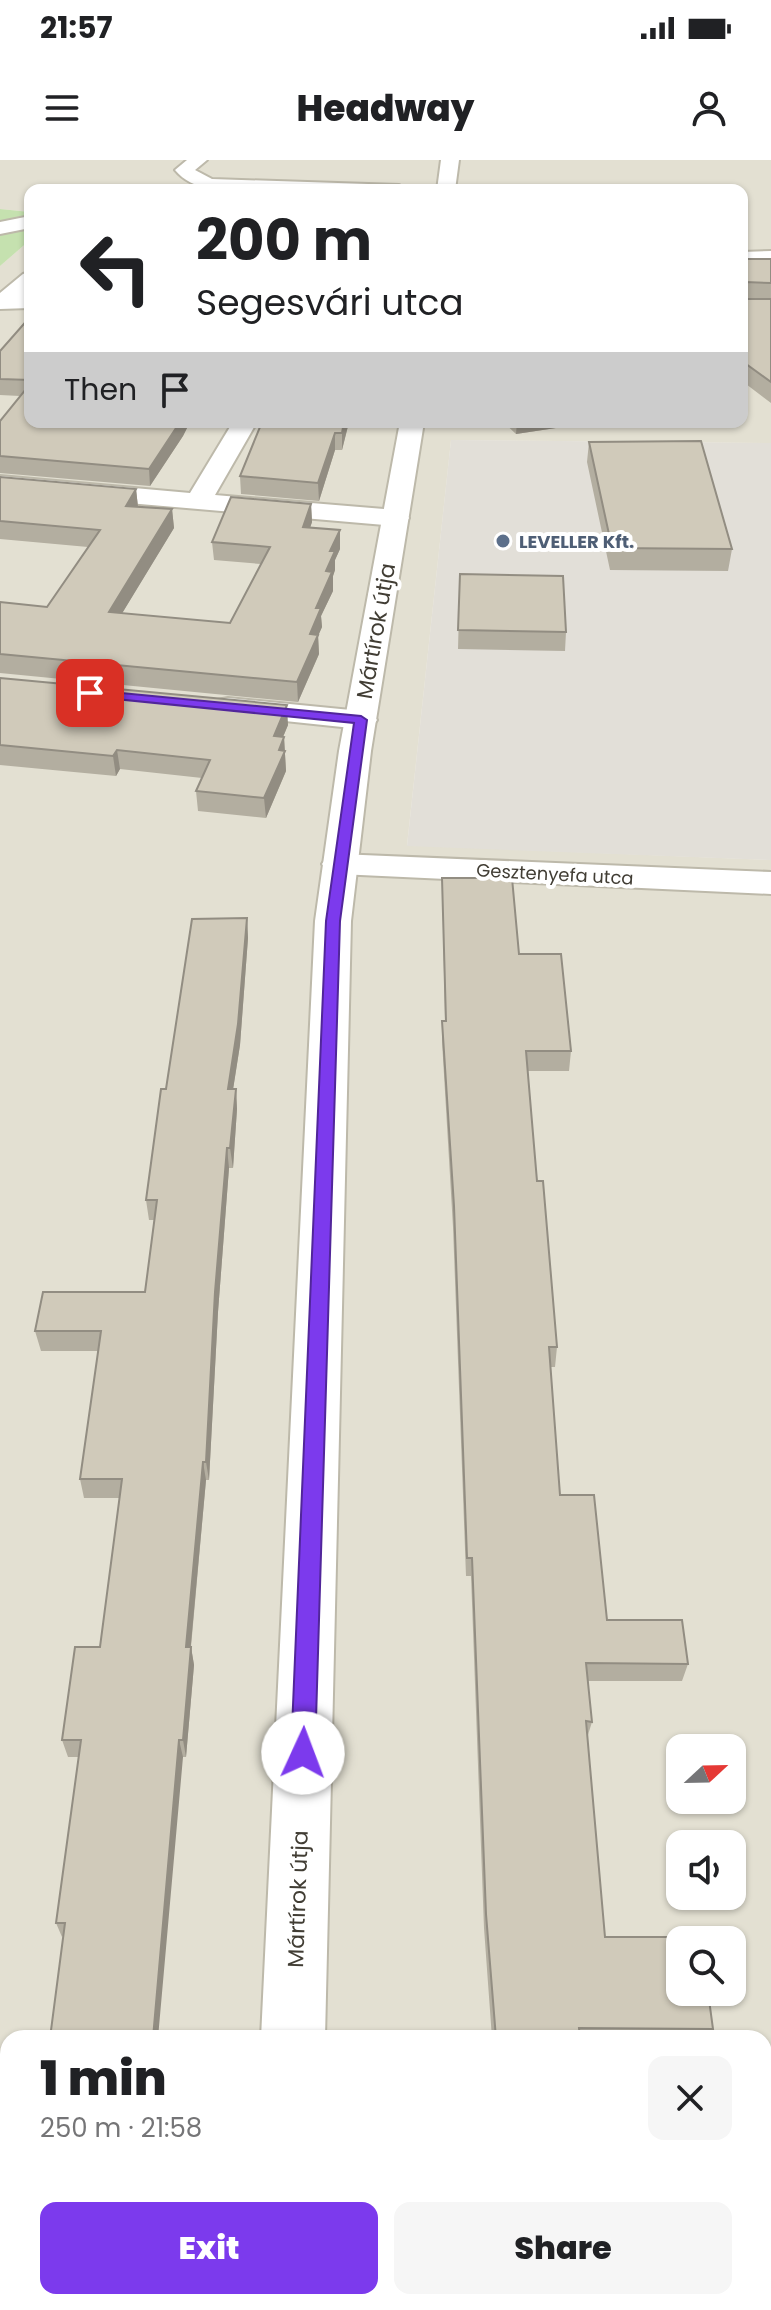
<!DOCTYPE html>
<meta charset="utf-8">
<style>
:root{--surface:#fff;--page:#f6f6f6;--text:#202124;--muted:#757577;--accent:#7c3aed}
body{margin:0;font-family:Poppins,sans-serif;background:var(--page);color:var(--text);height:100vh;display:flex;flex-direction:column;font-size:30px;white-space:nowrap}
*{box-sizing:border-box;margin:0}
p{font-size:26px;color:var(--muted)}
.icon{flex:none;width:44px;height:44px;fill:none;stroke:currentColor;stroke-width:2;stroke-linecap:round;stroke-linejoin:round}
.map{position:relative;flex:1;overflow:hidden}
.panel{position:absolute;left:0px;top:1870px;width:772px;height:280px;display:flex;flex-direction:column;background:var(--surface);border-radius:24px 24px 0 0;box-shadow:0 2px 6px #0004}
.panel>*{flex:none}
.hud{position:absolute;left:24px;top:24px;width:724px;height:244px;border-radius:16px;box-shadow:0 2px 6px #0004;background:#fff;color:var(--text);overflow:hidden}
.needle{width:52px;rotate:68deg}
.tools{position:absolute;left:666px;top:1574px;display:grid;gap:16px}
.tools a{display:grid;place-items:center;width:80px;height:80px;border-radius:16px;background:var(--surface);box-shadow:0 2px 6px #0004;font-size:40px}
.pin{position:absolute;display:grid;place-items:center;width:68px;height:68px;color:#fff;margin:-34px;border-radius:16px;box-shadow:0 4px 12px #0006}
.me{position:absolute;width:88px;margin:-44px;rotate:2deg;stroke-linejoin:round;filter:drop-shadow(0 0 6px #0008)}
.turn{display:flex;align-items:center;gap:28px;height:168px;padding:0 40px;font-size:36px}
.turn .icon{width:104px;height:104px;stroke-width:2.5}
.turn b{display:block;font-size:56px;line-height:68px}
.then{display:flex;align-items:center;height:76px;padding:0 40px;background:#0003;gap:16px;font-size:30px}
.round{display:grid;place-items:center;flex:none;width:84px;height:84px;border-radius:16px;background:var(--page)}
.head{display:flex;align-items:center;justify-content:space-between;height:136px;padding:0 40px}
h1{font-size:48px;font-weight:800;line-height:60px}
.primary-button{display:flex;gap:16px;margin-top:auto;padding:16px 40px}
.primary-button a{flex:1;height:92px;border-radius:16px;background:var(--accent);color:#fff;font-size:32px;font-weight:800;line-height:92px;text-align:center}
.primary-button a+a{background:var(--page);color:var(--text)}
.status{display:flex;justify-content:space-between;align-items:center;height:56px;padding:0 40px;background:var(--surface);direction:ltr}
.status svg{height:22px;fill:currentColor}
header{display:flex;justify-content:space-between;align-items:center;height:104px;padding:0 40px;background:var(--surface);font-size:36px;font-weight:800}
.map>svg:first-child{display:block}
</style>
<div class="status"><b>21:57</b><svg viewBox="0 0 49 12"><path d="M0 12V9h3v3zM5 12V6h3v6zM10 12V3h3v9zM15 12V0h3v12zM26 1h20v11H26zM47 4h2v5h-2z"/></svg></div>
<header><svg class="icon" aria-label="menu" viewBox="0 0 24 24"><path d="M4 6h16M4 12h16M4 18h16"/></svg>Headway<svg class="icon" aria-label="person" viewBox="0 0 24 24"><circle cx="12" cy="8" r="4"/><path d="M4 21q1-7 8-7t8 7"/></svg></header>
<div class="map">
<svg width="771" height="2150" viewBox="0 0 771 2150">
<rect width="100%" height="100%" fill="#f0ede3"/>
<!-- residential -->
<path fill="#e3e0d2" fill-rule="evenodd" d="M0 0H771V283L451 280 407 685 771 700V2150H0V106L30 80V262H742V30H30V52L0 49ZM680 1588H732V1640H680ZM680 1684H732V1736H680ZM680 1780H732V1832H680ZM8 1878H764V2142H8Z"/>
<!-- industrial -->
<path fill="#e2dfd8" d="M451 280 771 283V700L407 686Z"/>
<!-- green -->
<path fill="#c5e1af" d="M0 49 30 52V80L0 106Z"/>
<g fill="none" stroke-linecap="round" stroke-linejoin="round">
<!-- minor casing -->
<g stroke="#bdb9aa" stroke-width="4">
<path id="minor" d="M187 0H207L195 10 212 19 399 25 408 30 210 29C196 26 184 21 175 10Z
M30 56V68L0 74V62Z
M30 112V129L26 132 30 131V148L0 149V133L23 114Z
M233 262H257L215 335 396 350 405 352 409 358 405 364 396 366 0 332V316L190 333Z
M228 538 361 551 372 553 377 560 372 567 361 569 217 554 213 547 217 540Z
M339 694 771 712V734L339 714 327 711 322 704 327 697Z"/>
</g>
<!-- tertiary casing -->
<g stroke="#bdb9aa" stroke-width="4">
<path id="tertiary" d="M441 0H459L455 30H437Z
M771 91V103L742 104V92Z
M400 262H424L371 591 351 761 325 1878H261L315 761 339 591Z
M248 2142H318V2150H248Z"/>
</g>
<!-- minor -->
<use href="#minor" fill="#fff" fill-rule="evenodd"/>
<!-- tertiary -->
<use href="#tertiary" fill="#fff" fill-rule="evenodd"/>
</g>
<!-- wall -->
<path fill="#b3aea0" d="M742 99H771V243L742 221Z
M30 157V262H190L183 276 150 326 0 313V261L20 236 0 235V191Z
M262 262H349L342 290H335L319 341 241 334 240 316Z
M503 262H569V266L516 274Z
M589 282 732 389 728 411 610 410 587 302Z
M0 317 136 329 138 347 172 349 174 368 122 453 230 463 261 404 214 400 212 382 311 344 312 362 310 368 340 389 335 400V410L333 416V431L321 456 322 467 318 475 319 494 298 542 0 513V442L47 447 88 387 0 379Z
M460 414 566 472 565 491 458 489Z
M0 518 288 565 283 577H284L286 611 266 658 198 651 196 631 202 618 120 609 116 616 0 605Z
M442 718 519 794 571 891 569 911H528L537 1021 557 1187 555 1207H550L560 1335 607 1460 688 1504 682 1521H588L592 1562 587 1578 605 1777 713 1869 708 1878H492L484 1768 471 1416H466L453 1067 442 881V861H445Z
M247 758 248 778 240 885 233 929H236L237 949 233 1008H229L218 1152 209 1320H206L191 1487 194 1505 186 1597H183L62 1777 56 1763 79 1597H68L62 1580 100 1487 120 1338H84L80 1319 99 1191H41L35 1171 145 1132 154 1060H149L146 1040 166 929Z
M8 2131 140 2142V2150H5Z"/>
<!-- shaded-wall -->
<path fill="#928d82" d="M180 262H190L183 276 150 326 149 309Z
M344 262H349L342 290V273Z
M517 262H569V266L516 274Z
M335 273V290L319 341 318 323Z
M136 329 138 347 126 346Z
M311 344 312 362 304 385 303 367Z
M172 349 174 368 112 470 109 452Z
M340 370V389L335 400V410L333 416V431L321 456 322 467 316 481 318 475 319 494 298 542 297 522 326 411 330 391Z
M287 545 288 565 275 596 274 576Z
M284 577 286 611 266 658 264 638 279 590Z
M117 590 120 609 116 616 113 596Z
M247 758 248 778 240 885 230 949 228 929Z
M236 929 237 949 233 1008 230 988Z
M227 988 229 1008 218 1152 209 1320 206 1302 215 1132Z
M203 1302 206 1320 189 1505 186 1487Z
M191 1487 194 1505 186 1597 183 1580Z
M179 1580 183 1597 158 1878H153Z
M134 2142H140L139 2150Z
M88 2143 94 2150H87Z"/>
<!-- building -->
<path fill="#d0caba" stroke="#928d82" stroke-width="2" d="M742 99H771V123L745 122 742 124Z
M742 139H771V222L742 201Z
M30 157V220L0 219V191Z
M30 224V262H180L149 309 0 296V261Z
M262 262H344L342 273H335L318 323 240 316Z
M701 281 732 389 612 388 589 282Z
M0 317 136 329 126 346 172 349 109 452 230 463 270 387 212 382 231 337 311 344 303 367 340 370 330 391H335L326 411 332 412 316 448H321L310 474 318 475 297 522 0 494V442L47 447 100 370 0 361Z
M460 414 563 416 566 472 458 470Z
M0 518 287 545 274 576 284 577 279 590 285 591 264 638 196 631 210 600 117 590 113 596 0 585Z
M442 718H512L519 794H561L571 891H526L537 1021H543L557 1187H549L560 1335H594L607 1460H682L688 1504 586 1503 592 1562 586 1561 605 1777H701V1780H680V1832H708L713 1869 579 1868 580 1878H496L486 1754 472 1398H467L454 1046 442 861H446Z
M247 758 238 864 228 929H236L230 988H227L215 1132 206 1302H203L186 1487H191L183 1580H179L153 1878H50L65 1763H56L81 1580H62L75 1487H100L122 1319H80L101 1171H35L43 1132H145L157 1040H146L161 929H166L192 759Z
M8 2131V2142H134L88 2143 87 2150H5Z
M508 2142H646V2150H509Z"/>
<!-- route -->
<path fill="#7c3aed" stroke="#51269a" stroke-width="2" d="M90 530 361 556 367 560 340 761 315 1593 311 1601 303 1604 294 1601 291 1593 326 761 354 563 86 536V531Z"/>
<!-- markers -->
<circle fill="#5c6f8a" stroke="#fff" stroke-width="3" cx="503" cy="381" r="8"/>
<g text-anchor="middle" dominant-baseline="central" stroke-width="8" stroke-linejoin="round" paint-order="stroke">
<!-- far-service labels -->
<g font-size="18" font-weight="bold" fill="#4e5e75" stroke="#fff" text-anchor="start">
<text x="519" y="381">LEVELLER Kft.</text>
</g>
<!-- far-street labels -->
<g font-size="18" fill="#413d34" stroke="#fff">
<text transform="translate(555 714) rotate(3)">Gesztenyefa utca</text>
</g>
<!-- street labels -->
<g font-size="22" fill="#413d34" stroke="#fff">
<text transform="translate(376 471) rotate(-80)">Mártírok útja</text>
<text transform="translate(298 1739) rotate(-88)">Mártírok útja</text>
</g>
</g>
</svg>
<div class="tools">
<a><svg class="needle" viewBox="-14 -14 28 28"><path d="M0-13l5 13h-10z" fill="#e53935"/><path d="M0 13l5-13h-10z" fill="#757577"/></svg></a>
<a><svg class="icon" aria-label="sound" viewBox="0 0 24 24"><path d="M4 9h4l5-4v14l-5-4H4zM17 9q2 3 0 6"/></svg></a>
<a><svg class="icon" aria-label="search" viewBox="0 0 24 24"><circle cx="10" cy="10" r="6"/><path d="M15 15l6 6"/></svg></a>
</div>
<div class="pin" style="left:90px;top:533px;background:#d93025"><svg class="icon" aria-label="arrive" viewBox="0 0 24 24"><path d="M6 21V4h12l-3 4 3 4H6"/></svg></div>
<svg class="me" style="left:303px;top:1593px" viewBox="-20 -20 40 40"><circle r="19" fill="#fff"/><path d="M0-13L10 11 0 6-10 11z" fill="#7c3aed"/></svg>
<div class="hud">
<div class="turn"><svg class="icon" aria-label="left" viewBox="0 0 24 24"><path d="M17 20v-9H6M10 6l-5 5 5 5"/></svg><div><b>200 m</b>Segesvári utca</div></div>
<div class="then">Then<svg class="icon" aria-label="arrive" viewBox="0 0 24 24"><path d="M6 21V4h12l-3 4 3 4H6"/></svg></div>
</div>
<section class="panel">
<div class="head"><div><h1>1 min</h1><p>250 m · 21:58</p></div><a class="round"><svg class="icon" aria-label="close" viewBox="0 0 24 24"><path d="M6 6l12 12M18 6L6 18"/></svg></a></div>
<div class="primary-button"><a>Exit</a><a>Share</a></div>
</section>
</div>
